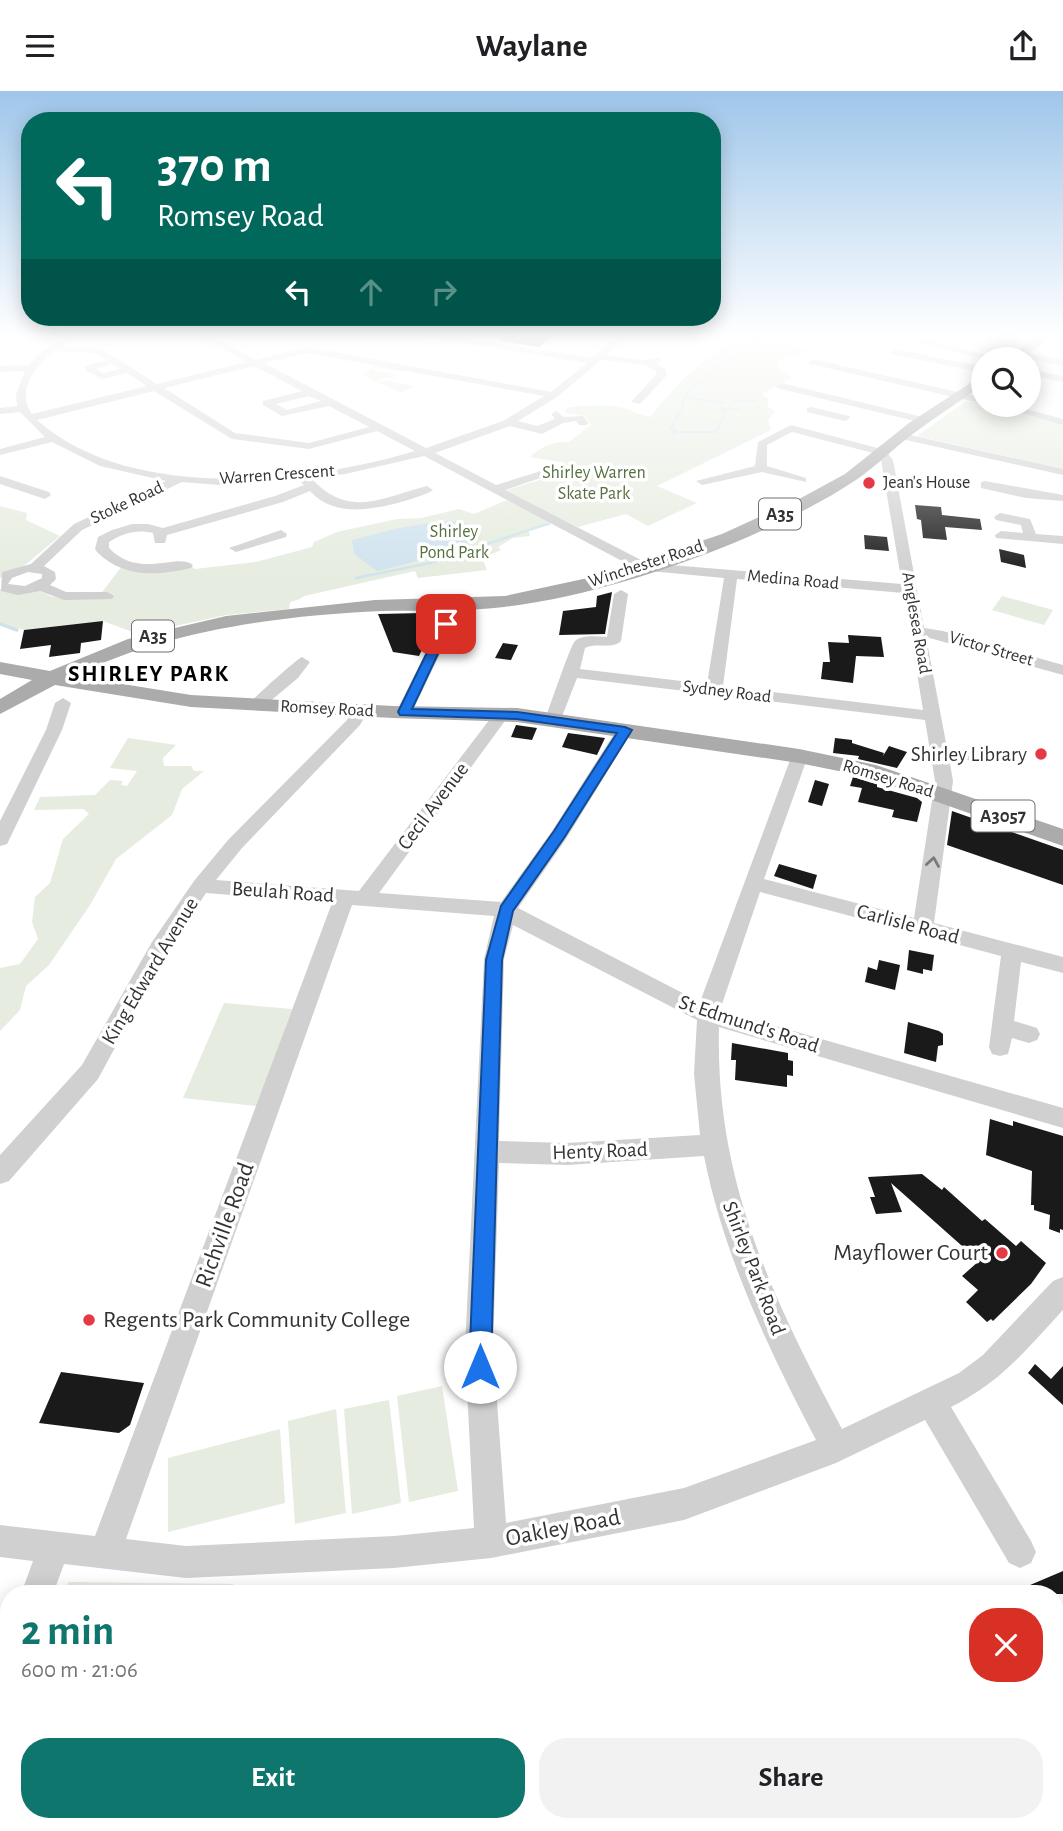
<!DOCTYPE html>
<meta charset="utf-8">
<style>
:root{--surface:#fff;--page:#f2f2f2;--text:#202124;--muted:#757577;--accent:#0f766e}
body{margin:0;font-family:"Alegreya Sans",sans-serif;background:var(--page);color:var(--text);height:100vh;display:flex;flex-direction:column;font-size:26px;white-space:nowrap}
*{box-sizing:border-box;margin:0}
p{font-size:23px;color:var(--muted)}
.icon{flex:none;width:38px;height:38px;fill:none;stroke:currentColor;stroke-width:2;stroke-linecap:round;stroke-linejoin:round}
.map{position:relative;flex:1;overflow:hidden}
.side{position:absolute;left:0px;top:1494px;width:1064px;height:247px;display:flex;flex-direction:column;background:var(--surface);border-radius:28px 28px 0 0;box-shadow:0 4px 18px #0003}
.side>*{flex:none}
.banner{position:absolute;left:21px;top:21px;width:700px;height:214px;border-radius:28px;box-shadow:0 4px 18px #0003;background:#00695c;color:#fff;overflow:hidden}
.tools{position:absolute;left:971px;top:256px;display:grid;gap:14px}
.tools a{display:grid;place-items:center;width:70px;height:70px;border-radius:50%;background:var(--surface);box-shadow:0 4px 18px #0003;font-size:35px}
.pin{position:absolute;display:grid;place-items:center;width:60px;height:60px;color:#fff;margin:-30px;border-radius:14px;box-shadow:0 4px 10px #0006}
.me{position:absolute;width:77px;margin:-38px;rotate:0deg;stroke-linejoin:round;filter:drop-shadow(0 0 5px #0008)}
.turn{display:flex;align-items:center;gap:24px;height:147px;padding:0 21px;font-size:32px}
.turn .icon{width:91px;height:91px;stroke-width:2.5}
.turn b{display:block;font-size:49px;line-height:60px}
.lanes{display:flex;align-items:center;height:66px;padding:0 21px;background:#0003;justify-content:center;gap:35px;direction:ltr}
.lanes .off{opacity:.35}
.round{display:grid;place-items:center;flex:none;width:74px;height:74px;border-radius:28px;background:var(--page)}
.overview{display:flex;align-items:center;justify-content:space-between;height:119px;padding:0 21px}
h1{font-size:42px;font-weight:700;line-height:52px;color:var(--accent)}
.button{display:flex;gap:14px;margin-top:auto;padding:14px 21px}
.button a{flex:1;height:80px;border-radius:28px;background:var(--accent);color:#fff;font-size:28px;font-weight:700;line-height:80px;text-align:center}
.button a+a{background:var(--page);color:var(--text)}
header{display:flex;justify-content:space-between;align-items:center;height:91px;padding:0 21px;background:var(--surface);font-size:32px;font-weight:700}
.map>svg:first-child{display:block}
</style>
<header><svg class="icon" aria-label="menu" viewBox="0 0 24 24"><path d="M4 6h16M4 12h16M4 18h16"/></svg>Waylane<svg class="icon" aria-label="share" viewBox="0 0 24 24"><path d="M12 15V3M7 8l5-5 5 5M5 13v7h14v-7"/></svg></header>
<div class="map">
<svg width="1063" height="1740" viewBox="0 0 1063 1740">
<rect width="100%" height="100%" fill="#fff"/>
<!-- green -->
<path fill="#e6ecdf" d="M746 245H768L764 248 809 260 795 267 785 265 776 274 792 287 761 303 769 308 767 315 775 320 768 329 771 339 657 395 697 412 648 435 626 423 578 436 503 400 550 386 566 372 530 366C542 355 552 350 569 351L591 334 584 325 565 322 567 317C581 314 616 313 629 319 636 322 641 324 650 326 682 287 700 268 746 245Z
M377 274 405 279 401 281 377 276 372 279 397 284 391 287 383 286 377 291 388 290 415 295 401 302 361 283Z
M965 311H977L1063 333V378L917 345Z
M507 409 550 429 551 434 528 438 530 445 513 447 498 456 501 459 482 467 487 479 418 487 415 480 304 505 300 508 290 511 289 518 226 524 138 543 103 530 24 539 0 532V498L10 500H39L53 506 97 508 121 476 191 475 195 478 256 471 312 456 314 451 337 441 397 428 421 427 459 418 474 423Z
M0 415 27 422 26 429 60 445 25 474 0 487Z
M1002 505 1053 519 1044 534 992 519Z
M128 647 176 654 163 667 164 675H191L194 680H204L182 698 172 724 116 768 90 814 49 874 26 895 20 919 0 940V877L20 873 38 848 32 831 35 806 50 792 63 748 89 723 84 718 34 719 40 706 95 704 110 689 123 690 121 694 127 695 137 680 110 677Z
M224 912 292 918 257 1015 183 1007Z
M442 1295 458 1400 409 1411 397 1305Z
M389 1309 401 1412 352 1423 344 1318Z
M336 1318 346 1422 295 1433 288 1330Z
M280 1338 285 1412 168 1441V1367Z
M68 1491 233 1493 232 1503H65Z
M9 1625V1732L154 1733 153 1740H0V1635Z"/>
<!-- water -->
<path fill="#cfe2ee" d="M441 430H460L476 437 480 447 454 461 377 480 354 463 352 449 399 437Z"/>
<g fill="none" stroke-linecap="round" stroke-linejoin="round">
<!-- stream-far2 -->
<path stroke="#cfe2ee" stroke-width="2" d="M685 306 724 312
M733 310H756
M725 318H739
M674 341H716L726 320 720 317
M672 344 675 338 671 337 683 315V307C707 280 735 264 766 245"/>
<!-- stream-far1 -->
<path stroke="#cfe2ee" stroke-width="2.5" d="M356 487 430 472 547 433"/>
<!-- stream -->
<path stroke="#cfe2ee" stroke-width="3.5" d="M0 533 17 539"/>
</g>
<!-- building -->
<path fill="#1a1a1a" d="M501 245H553L539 256 500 250Z
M915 414 941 416 942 424 980 428 982 439 945 436 947 449 923 447 921 429 917 428Z
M864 444 887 446 889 460 865 458Z
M999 458 1024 464 1026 477 1001 471Z
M612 501 605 543 559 544 563 520 596 516 597 505Z
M423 522 419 541 430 542 419 565 393 561 378 523Z
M103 530 101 549 81 552 80 562 49 566 51 554 20 558 24 539Z
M848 544 881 546 884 566 856 565 853 592 821 588 823 571H830L828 551 849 552Z
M503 552 518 554 511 569 495 567Z
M516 634 537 637 532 649 511 646Z
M568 642 583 644 605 647 597 664 562 656Z
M835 647 852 649V652L884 662 883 665 889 655 907 661 897 677 858 668 859 665 833 662Z
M853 686 877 693V696L917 707 922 711 917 731 892 726 894 719 858 711 862 697 850 695Z
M815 689 829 693 822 715 808 711Z
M952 720 1063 759V794L947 754Z
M779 773 817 784 813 798 774 785Z
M909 859 934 864 932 880 923 878V883L907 879Z
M879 869 900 874 895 899 865 891 868 876 877 879Z
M908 931 939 940 943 943V954L938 955 936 971 904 962Z
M732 952 788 962V969L793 970V985L787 984V996L735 989 736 969H731Z
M990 1028 1013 1035V1030L1063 1045V1139L1060 1138V1142L1049 1138 1050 1124 1034 1119V1114H1031L1032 1080 986 1064Z
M922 1083 942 1099 944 1096 982 1130 985 1128 1016 1155 1021 1150 1046 1172 1031 1193 993 1230 991 1228 987 1231 966 1211 978 1199 962 1185 979 1170 891 1092 902 1121 876 1123 870 1106H875L868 1086Z
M1035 1273 1051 1288 1063 1275V1314L1028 1282Z
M61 1281 144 1292 130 1334 119 1342 39 1332Z
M1063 1480V1503H1009Z"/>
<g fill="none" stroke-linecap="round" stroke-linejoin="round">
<!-- minor -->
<path fill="#d0d0d0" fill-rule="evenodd" d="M63 245H74L61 255 100 257 157 293 246 271 200 245H212L256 269 307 256 551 301 587 272 424 245H448L592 267 616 245H626L606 264 641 269 660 267V271L655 272 664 277 667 284 640 313 631 311 657 283 656 280 645 274 601 269 557 306 518 330 537 335 555 328 551 323 556 320 564 326 583 325 588 332 587 334H579L576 330 563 332 542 343 510 335 435 362 496 394 544 379H552V383L505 399 647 472 902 493 881 369 877 363 792 341 767 354V375L806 387V391L762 381 702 394 696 390 755 375 758 351 791 334 885 359 893 369 924 537 943 540 1063 574V584L926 546 947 657 1004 663 1013 668 1004 673 949 667 953 690 934 832 1063 866V882L1021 871 1014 930 1037 937 1040 943 1037 949 1029 952 1012 947 1008 963 1000 965 992 963 989 956 1001 865 760 801 720 919 1063 1017V1037L719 936C715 1089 772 1206 842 1338L959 1282 983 1264 1053 1190 1063 1186V1219C1026 1259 1001 1291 951 1316L1031 1450 1036 1461 1031 1472 1020 1477 1009 1472 925 1329 836 1372 684 1429 491 1467 394 1477 186 1487 64 1473 53 1503H21L33 1470 0 1466V1434L95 1445 332 812 206 802 167 861 98 988 9 1090 0 1093V1064L82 974 152 851 194 790 228 749 347 629 354 617H366L368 620 360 634 242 757 216 789 359 800 496 620 502 618 510 623 379 802 501 811 552 740 619 635H631L633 639 566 748 518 817 700 911 793 661H805L808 665 764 788 914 827 935 690 925 629 577 587 561 628 553 633 547 631 545 628C550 616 570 555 575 550 584 543 596 546 607 546L614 503 621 499 628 503 621 550C612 559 596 551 585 557L580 578 707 593 724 487 639 479 424 365 345 383 311 387C349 428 381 407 427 395L433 399C426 404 416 406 408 409 376 418 335 428 310 400L283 411 167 444 165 452H155L153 442C137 438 123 442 109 451V457C140 489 177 461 193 474L191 477C157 485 123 487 97 461L95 458 98 446 112 439 132 433H148L163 437 275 405 304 394 299 389 219 394 182 391 82 439 44 475 55 481 56 488 50 494 66 501H107L114 505 112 508 64 509 40 500 18 504 1 500 2 481 31 473 74 433 166 390 100 375 52 351 0 364V358L45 346 20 321 0 323V317L17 315 16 303 25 280 0 281V275L29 274 39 263ZM54 260 95 262 106 269 85 275V279L102 288 127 282 147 295 32 323C15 300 36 275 54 260ZM307 262 544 305 503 330 426 357 264 272ZM112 273 120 278 103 282 96 278ZM254 275 302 300 263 310V314L282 325 329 315 369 336 309 352 235 342 164 297ZM154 300 232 348 309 358 377 340 415 360C305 393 129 411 37 329ZM308 305 321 310 287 319 276 313ZM28 481 42 483V487L25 495 8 493 12 487ZM737 488 904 502 923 619 723 595ZM352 814 494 825 484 868 465 1257 474 1437 394 1445 186 1455 126 1448ZM513 834 697 929 694 983 700 1044 567 1052 499 1050 504 868ZM704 1065C724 1166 769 1259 816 1349L684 1397 506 1432 493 1257 499 1072 567 1074Z
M815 245H826L815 252 810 249Z
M896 245H913L1002 268H984Z
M895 258 974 274 979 277 974 280 892 263 890 261Z
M1019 260 1063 269V275L1016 265 1014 263Z
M813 268 984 307V313L810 273 808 271Z
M1029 278 1063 285V291L1029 284Z
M781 292 927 327 928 329 923 332 777 297 776 295Z
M990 313H1008L1063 328V334Z
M811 316 849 325 850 327 845 330 807 321V317Z
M901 342 1063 378V384L897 347 896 345Z
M0 385 49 401 51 404 45 408 0 393Z
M985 390 1063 404V410L1026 407 981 397V391Z
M1000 422 1030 428 1036 443 1063 445V453L996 447 995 444 1001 440 1023 442 1021 434 996 429 994 426Z
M281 439 287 443 286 446 236 461 229 457Z
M456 511 463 515 412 621 404 626 398 624 396 621 449 515Z
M302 566 310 571 298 587 262 617H250L248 614C253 607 297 568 302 566Z
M63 607 71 612 62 639 9 749 7 753 0 755V730L46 639 55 612Z
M9 1557V1603L0 1606V1560Z"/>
<!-- major -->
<path fill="#ababab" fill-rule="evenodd" d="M1038 245H1053L1021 268H1006Z
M984 283V293C959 311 934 327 910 345 892 359 875 376 856 389 767 448 611 504 504 516 464 521 423 519 382 520 276 525 169 539 73 585L191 604 393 615 517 617 799 658 876 674 1063 738V755L863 685 799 672 517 631 393 627 191 616 55 594 0 623V608L32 589 0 583V571L50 580 128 548 226 525 375 509 505 505 597 485 722 443 801 407 845 383 909 332Z"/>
</g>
<!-- one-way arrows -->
<defs><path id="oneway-chevron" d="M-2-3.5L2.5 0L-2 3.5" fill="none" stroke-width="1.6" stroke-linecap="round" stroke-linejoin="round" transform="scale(1.75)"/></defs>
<use stroke="#7a7a7a" href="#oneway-chevron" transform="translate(933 771) rotate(-81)"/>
<!-- sky -->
<linearGradient id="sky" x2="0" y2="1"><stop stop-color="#9ec6ea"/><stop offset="0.5" stop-color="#fff"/><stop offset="1" stop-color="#fff" stop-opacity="0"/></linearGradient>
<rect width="1063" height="489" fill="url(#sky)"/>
<!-- route -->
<path fill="#1a73e8" stroke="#114b97" stroke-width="2" d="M446 529 452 533 412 618 517 621 625 636 632 639 564 747 513 820 502 869 491 1276 488 1284 480 1287 472 1284 469 1276 486 869 501 815 554 740 617 642 517 628 400 624 398 621 441 533Z"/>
<!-- markers -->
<g fill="#e63946" stroke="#fff" stroke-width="2.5">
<circle cx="869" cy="392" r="7"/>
<circle cx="1041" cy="663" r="7"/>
<circle cx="1002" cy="1162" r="7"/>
<circle cx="89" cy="1229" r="7"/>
</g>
<g text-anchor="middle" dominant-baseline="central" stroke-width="7" stroke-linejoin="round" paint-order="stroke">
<!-- far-park labels -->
<g font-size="18" fill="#56703f" stroke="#fff">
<text x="594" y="382">Shirley Warren<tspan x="594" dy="21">Skate Park</tspan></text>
<text x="454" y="441">Shirley<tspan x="454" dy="21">Pond Park</tspan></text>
</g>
<!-- far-street labels -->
<g font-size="18" fill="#333" stroke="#fff">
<text transform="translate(277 384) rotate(-4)">Warren Crescent</text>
<text transform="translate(127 412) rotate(-25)">Stoke Road</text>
<text transform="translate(646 473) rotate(-18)">Winchester Road</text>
<text transform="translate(793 489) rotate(5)">Medina Road</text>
<text transform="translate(916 532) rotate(80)">Anglesea Road</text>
<text transform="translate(991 558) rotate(16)">Victor Street</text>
<text transform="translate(727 601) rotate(7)">Sydney Road</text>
<text transform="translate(327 618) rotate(3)">Romsey Road</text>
<text transform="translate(888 688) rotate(17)">Romsey Road</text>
</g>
<!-- far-poi labels -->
<g font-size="18" fill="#333" stroke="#fff" text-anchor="start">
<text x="883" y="392">Jean's House</text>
</g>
<!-- shield labels -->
<g fill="#fff" stroke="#707070" stroke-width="2">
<rect x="759" y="407.5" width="42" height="31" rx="5"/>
<rect x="132" y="529.5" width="42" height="31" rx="5"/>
<rect x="971.5" y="709.5" width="63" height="31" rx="5"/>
</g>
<g font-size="19" font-weight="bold" fill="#333">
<text x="780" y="423">A35</text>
<text x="153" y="545">A35</text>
<text x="1003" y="725">A3057</text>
</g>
<!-- poi labels -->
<g font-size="21" fill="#333" stroke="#fff" text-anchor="end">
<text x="1027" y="663">Shirley Library</text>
</g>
<!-- street labels -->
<g font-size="21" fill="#333" stroke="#fff">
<text transform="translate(433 715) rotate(-53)">Cecil Avenue</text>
<text transform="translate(283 801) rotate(4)">Beulah Road</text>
<text transform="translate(908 833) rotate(15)">Carlisle Road</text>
<text transform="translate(150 880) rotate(-59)">King Edward Avenue</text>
<text transform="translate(749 933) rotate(18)">St Edmund's Road</text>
<text transform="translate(600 1060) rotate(-2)">Henty Road</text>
<text transform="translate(754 1177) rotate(69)">Shirley Park Road</text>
</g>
<!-- far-district labels -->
<g font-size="23" font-weight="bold" letter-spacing="2" fill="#000" stroke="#fff">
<text x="149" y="583">SHIRLEY PARK</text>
</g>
<!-- near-street labels -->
<g font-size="24" fill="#333" stroke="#fff">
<text transform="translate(225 1134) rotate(-70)">Richville Road</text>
<text transform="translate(563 1437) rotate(-11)">Oakley Road</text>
</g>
<!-- near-poi labels -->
<g font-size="24" fill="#333" stroke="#fff" text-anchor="end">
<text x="988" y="1162">Mayflower Court</text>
<text x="103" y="1229" text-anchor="start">Regents Park Community College</text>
</g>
</g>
</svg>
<div class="tools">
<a><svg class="icon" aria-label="search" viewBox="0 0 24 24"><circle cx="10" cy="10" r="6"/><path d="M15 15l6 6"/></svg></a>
</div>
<div class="pin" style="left:446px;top:533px;background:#d93025"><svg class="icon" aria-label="arrive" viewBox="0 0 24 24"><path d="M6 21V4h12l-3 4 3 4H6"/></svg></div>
<svg class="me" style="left:480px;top:1276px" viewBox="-20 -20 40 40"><circle r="19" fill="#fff"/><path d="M0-13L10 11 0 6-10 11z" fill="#1a73e8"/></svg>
<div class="banner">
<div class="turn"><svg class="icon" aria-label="left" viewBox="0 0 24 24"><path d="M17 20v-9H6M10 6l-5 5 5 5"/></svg><div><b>370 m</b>Romsey Road</div></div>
<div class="lanes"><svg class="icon" aria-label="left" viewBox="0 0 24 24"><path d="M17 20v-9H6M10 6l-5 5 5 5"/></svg><svg class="icon off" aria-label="ahead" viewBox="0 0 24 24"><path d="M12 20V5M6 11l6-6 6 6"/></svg><svg class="icon off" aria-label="right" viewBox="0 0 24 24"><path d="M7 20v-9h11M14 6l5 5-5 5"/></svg></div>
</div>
<section class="side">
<div class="overview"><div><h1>2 min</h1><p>600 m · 21:06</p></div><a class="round" style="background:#d93025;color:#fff"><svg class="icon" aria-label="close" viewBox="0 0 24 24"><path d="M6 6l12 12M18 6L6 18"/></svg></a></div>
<div class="button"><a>Exit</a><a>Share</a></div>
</section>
</div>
